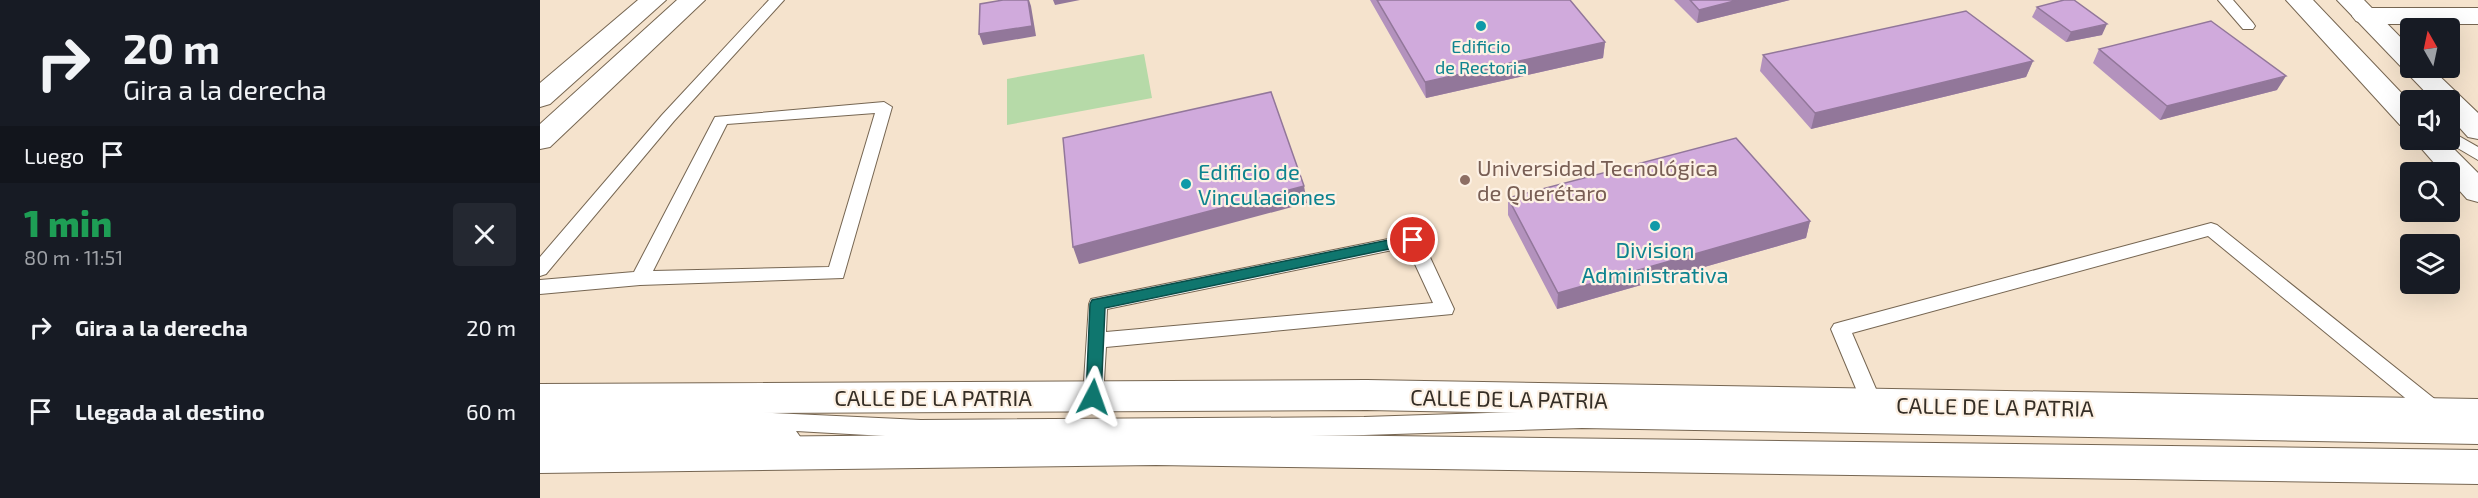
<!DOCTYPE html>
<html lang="es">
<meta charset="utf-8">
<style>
:root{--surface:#171b24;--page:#242831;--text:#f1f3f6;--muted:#9ea1a6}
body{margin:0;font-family:"Exo 2",sans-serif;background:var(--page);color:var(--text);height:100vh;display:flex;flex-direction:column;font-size:22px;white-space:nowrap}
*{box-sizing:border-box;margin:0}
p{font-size:20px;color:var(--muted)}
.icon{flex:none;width:33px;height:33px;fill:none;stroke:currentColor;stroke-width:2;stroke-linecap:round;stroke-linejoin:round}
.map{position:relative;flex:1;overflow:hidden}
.panel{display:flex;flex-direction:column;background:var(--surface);width:540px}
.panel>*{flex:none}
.hud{background:#171b24;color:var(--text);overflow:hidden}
.needle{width:39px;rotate:351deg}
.fabs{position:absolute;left:1860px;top:18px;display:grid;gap:12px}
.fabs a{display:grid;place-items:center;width:60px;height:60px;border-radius:6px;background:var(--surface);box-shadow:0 6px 24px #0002;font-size:30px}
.pin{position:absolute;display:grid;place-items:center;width:51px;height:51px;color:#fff;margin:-26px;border:3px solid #fff;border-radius:50%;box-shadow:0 2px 6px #0007}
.me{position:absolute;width:66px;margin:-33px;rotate:4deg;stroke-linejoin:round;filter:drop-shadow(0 0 4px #0008)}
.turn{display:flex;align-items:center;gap:21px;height:126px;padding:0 24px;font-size:27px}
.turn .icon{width:78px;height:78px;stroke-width:2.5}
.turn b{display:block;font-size:42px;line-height:51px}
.then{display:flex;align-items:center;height:57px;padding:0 24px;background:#0003;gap:12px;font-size:22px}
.round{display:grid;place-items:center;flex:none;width:63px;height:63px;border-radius:6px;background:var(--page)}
.head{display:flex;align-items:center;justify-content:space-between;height:102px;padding:0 24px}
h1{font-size:36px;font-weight:800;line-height:45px;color:#1e9e55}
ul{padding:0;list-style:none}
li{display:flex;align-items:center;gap:18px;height:84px;padding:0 24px}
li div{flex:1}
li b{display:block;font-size:22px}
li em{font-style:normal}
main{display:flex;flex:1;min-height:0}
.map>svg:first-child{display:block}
</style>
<main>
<section class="panel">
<div class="hud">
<div class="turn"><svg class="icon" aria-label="right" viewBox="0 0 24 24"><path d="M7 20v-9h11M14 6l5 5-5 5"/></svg><div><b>20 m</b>Gira a la derecha</div></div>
<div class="then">Luego<svg class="icon" aria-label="arrive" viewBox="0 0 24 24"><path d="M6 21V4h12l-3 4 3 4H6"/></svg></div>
</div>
<div class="head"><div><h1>1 min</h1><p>80 m · 11:51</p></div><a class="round"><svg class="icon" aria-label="close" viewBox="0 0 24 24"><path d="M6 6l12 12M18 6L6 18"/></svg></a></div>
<ul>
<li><svg class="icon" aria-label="right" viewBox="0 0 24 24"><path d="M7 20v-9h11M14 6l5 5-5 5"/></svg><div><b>Gira a la derecha</b></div><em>20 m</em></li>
<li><svg class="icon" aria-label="arrive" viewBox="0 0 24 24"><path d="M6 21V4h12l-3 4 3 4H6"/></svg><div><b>Llegada al destino</b></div><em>60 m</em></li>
</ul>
</section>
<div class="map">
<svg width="1938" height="498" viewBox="0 0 1938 498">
<rect width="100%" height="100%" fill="#f5e3cd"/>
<!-- green -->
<path fill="#b6daa8" d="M604 54 612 98 467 125V79Z"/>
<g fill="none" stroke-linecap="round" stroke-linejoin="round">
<!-- lane casing -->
<g stroke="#766652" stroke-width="2">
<path id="lane" d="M229 0H244L134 121 6 274 0 276V257L122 115Z
M1678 0H1693L1713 23 1715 26 1713 29H1703Z
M344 102 352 107 303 278 100 285 0 294V280L94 272 175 117ZM335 113 289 267 113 271 187 124Z
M1910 131 1938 147V160L1904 140H1910Z
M1671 223 1677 225 1906 408 1909 414 1906 420 1899 422 1892 420 1668 236 1312 333 1342 403 1339 409 1332 411 1325 409 1322 403 1291 329 1294 324 1301 322Z
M873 234 879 236 882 240 914 309 912 314 566 347 563 397 560 403 553 405 546 403 543 397 549 304 551 299ZM867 247 893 303 566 332 567 309Z
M0 408H125L381 420 824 417 1042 410 1938 426V444L1042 428 824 435 381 438 256 431 261 438 257 444 250 447 78 441H0Z"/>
</g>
<!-- street casing -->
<g stroke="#766652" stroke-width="2">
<path id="street" d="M98 0H126L10 104 0 107V83Z
M137 0H165L10 147 0 149V124Z
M1825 8H1938V24H1825L1816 21 1812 16 1816 11Z"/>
</g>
<!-- secondary casing -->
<g stroke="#766652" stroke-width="2">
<path id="secondary" d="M1746 0H1773L1870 102V128L1860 125Z
M1797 0H1824L1870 47V68H1891L1938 113V139L1928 137 1910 117V100H1893Z
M1874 140H1905L1938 173V202L1927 199 1910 180V172H1902Z
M827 380 1938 399V431L827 410 0 414V384Z
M616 433 1938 450V484L616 465 0 473V439Z"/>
</g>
<!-- lane -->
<use href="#lane" fill="#fff" fill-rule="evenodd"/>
<!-- street -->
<use href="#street" fill="#fff" fill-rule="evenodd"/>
<!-- secondary -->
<use href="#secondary" fill="#fff" fill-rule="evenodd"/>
</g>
<!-- wall -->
<path fill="#b392bd" d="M830 0H1030L1065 42 1063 58 886 98Z
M1134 0H1250L1157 23Z
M1497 7 1562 35 1526 42 1492 17Z
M1559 49 1737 90 1620 120 1553 63Z
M1223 55 1493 61 1486 77 1271 129 1220 71Z
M968 198 1270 221 1266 238 1017 309 968 215Z"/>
<!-- shaded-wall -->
<path fill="#92779a" d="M488 0H489L491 6 496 36 443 45 439 34Z
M513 0H540L515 5Z
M1198 0H1250L1157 23 1159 10Z
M1567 24 1562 35 1526 42 1531 32Z
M1065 42 1063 58 886 98 885 82Z
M1493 61 1486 77 1271 129 1275 113Z
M1746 76 1737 90 1620 120 1627 106Z
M764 186 767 203 539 264 533 247Z
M1270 221 1266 238 1017 309 1018 293Z"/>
<!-- building -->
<path fill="#d0aadc" stroke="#92779a" stroke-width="1.5" d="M463 0H488L492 26 439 34 440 4Z
M837 0H1030L1065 42 885 82Z
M1150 0H1198L1159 10Z
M1524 0H1534L1567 24 1531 32 1497 7Z
M1426 11 1493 61 1275 113 1223 55Z
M1671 21 1746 76 1627 106 1559 49Z
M731 92 764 186 533 247 523 138Z
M1196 138 1270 221 1018 293 968 198Z"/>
<!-- route -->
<path fill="#0f766e" stroke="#0a4d48" stroke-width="1.5" d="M873 235 880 240 878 243 565 308 561 397 559 401 553 403 548 401 546 397 550 304 552 300Z"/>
<!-- markers -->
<g fill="#0f9aa8" stroke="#fdf1e4" stroke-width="2">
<circle cx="941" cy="26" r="6"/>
<circle cx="646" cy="184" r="6"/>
<circle cx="1115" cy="226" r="6"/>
</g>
<circle fill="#8d6e63" stroke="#fdf1e4" stroke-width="2" cx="925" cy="180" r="6"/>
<g text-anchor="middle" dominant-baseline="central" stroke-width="4.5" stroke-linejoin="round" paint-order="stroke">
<!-- far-culture labels -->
<g font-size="18" fill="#0d838f" stroke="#fdf1e4">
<text x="941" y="46">Edificio<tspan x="941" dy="21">de Rectoria</tspan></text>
</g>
<!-- education labels -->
<g font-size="22" fill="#785e54" stroke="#fdf1e4" text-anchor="start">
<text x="937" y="167">Universidad Tecnológica<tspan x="937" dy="25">de Querétaro</tspan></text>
</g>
<!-- culture labels -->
<g font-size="22" fill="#0d838f" stroke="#fdf1e4" text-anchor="start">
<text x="658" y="171">Edificio de<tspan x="658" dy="25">Vinculaciones</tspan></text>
<text x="1115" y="249" text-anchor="middle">Division<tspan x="1115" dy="25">Administrativa</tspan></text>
</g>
<!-- street labels -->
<g font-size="22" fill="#352e26" stroke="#fdf1e4">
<text x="393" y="397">CALLE DE LA PATRIA</text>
<text transform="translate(969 398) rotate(1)">CALLE DE LA PATRIA</text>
<text transform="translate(1455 406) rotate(1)">CALLE DE LA PATRIA</text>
</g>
</g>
</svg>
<div class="fabs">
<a><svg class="needle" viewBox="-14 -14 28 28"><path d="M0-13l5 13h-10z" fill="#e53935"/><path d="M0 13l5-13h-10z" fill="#9ea1a6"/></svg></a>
<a><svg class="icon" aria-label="sound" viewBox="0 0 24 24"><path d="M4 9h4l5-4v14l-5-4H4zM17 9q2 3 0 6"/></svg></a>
<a><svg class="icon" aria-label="search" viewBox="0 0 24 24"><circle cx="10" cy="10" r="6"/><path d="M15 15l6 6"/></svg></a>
<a><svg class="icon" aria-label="layers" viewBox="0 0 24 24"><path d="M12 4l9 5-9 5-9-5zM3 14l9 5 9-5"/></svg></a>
</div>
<div class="pin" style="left:873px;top:240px;background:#d93025"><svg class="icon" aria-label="arrive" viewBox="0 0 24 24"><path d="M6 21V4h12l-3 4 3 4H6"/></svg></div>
<svg class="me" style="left:553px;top:397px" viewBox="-20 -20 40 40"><path d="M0-17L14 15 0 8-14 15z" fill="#0f766e" stroke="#fff" stroke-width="4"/></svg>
</div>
</main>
